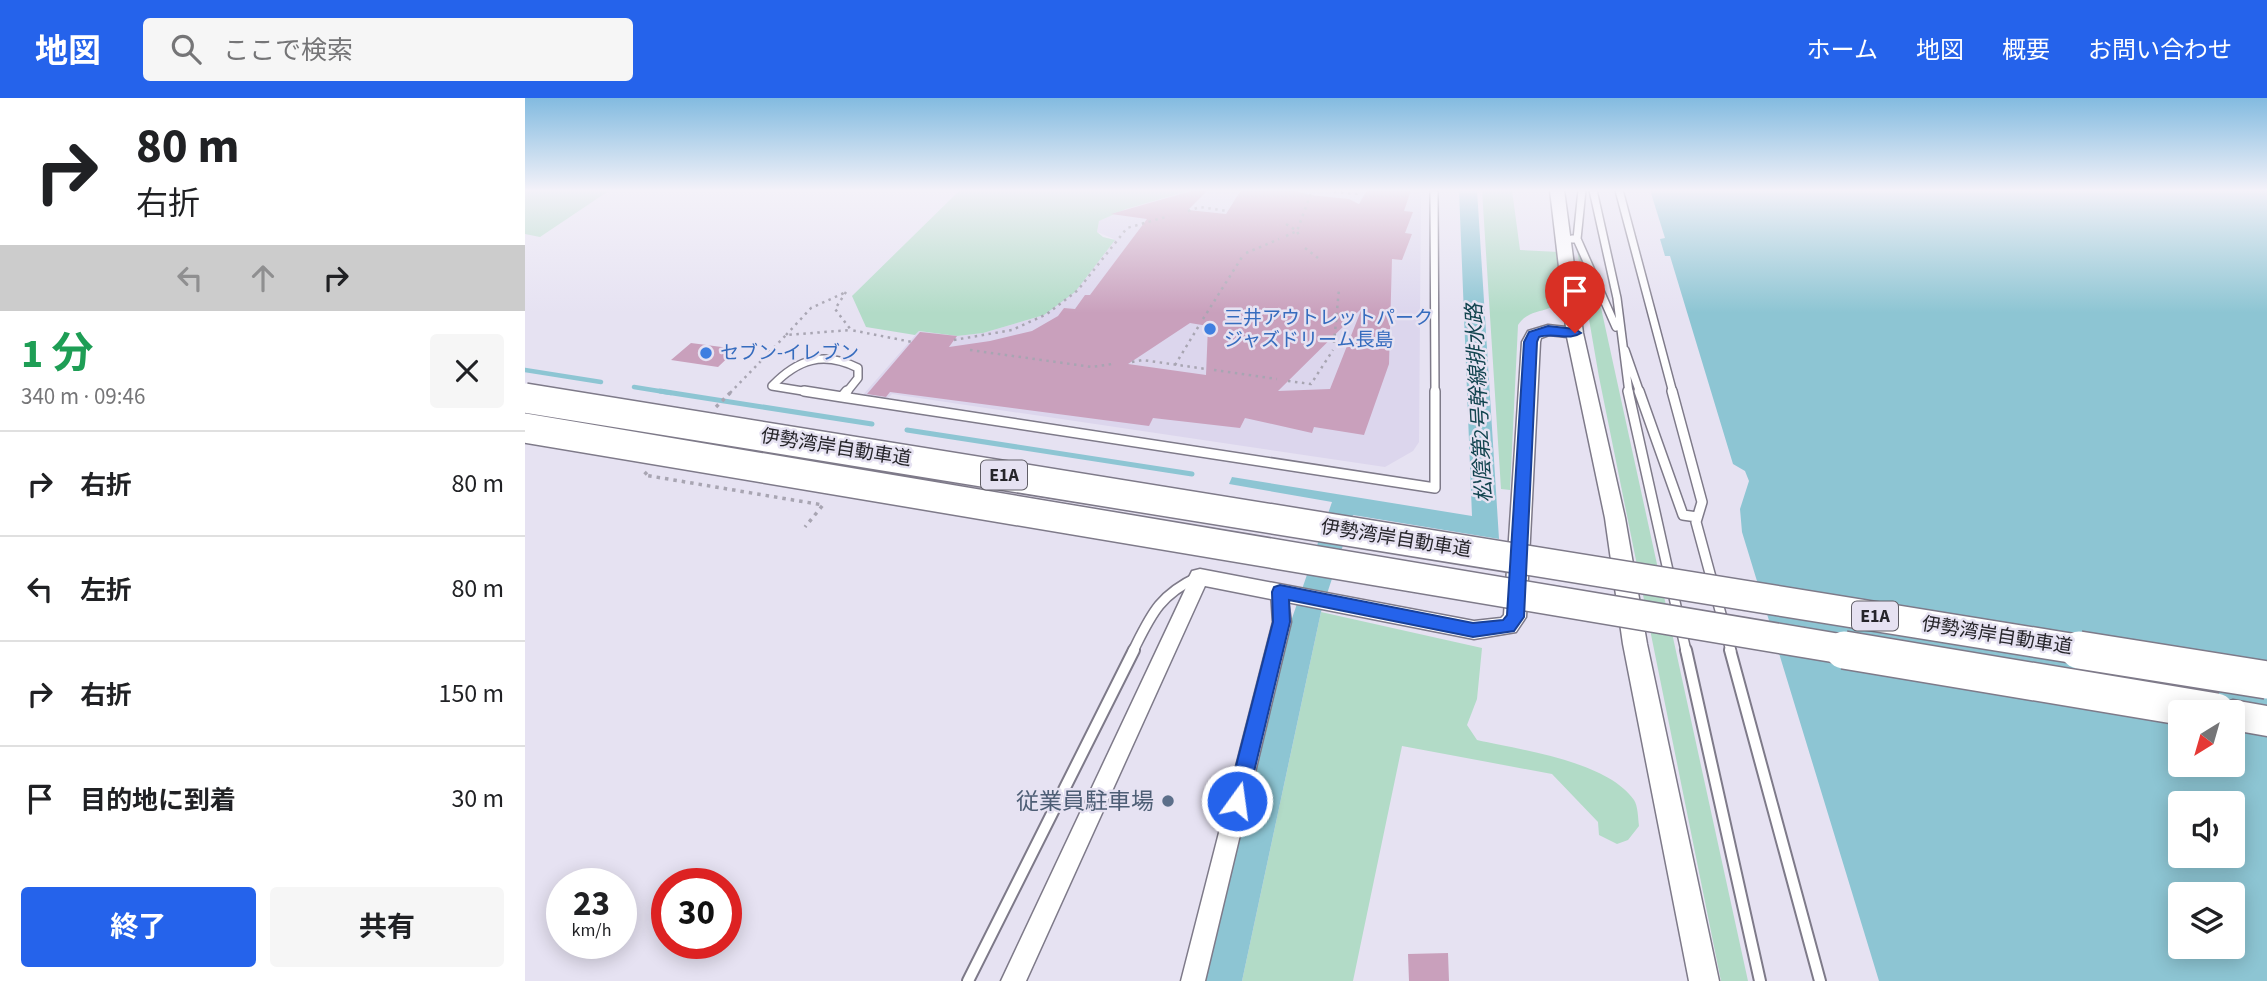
<!DOCTYPE html>
<html lang="ja">
<meta charset="utf-8">
<style>
:root{--surface:#fff;--page:#f6f6f6;--text:#202124;--muted:#757577;--line:#e0e0e0;--accent:#2563eb}
body{margin:0;font-family:"Source Sans 3","Noto Sans JP",sans-serif;background:var(--page);color:var(--text);height:100vh;display:flex;flex-direction:column;font-size:26px;white-space:nowrap}
*{box-sizing:border-box;margin:0}
p{font-size:23px;color:var(--muted)}
.icon{flex:none;width:38px;height:38px;fill:none;stroke:currentColor;stroke-width:2;stroke-linecap:round;stroke-linejoin:round}
.map{position:relative;flex:1;overflow:hidden}
.side{display:flex;flex-direction:column;background:var(--surface);width:525px}
.side>*{flex:none}
.top-card{background:#fff;color:var(--text);overflow:hidden}
.needle{width:46px;rotate:217deg}
.controls{position:absolute;left:1643px;top:602px;display:grid;gap:14px}
.controls a{display:grid;place-items:center;width:77px;height:77px;border-radius:7px;background:var(--surface);box-shadow:0 4px 18px #0003;font-size:35px}
.speed{position:absolute;left:21px;top:770px;display:flex;gap:14px;font-size:35px;font-weight:700;text-align:center}
.speed>*{display:grid;place-content:center;width:91px;height:91px;border-radius:50%;background:var(--surface);box-shadow:0 4px 18px #0003;line-height:1}
.speed small{font-size:18px;font-weight:400}
.speed .limit{border:10px solid #d22;background:#fff;color:#111}
.pin{position:absolute;display:grid;place-items:center;width:60px;height:60px;color:#fff;margin:-72px -30px;border-radius:50% 50% 50% 0;rotate:-45deg;box-shadow:0 0 7px #0007}
.pin .icon{rotate:45deg}
.me{position:absolute;width:77px;margin:-38px;rotate:14deg;stroke-linejoin:round;filter:drop-shadow(0 0 5px #0008)}
.turn{display:flex;align-items:center;gap:24px;height:147px;padding:0 21px;font-size:32px}
.turn .icon{width:91px;height:91px;stroke-width:2.5}
.turn b{display:block;font-size:49px;line-height:60px}
.lanes{display:flex;align-items:center;height:66px;padding:0 21px;background:#0003;justify-content:center;gap:35px;direction:ltr}
.lanes .off{opacity:.35}
.round{display:grid;place-items:center;flex:none;width:74px;height:74px;border-radius:7px;background:var(--page)}
.overview{display:flex;align-items:center;justify-content:space-between;height:119px;padding:0 21px}
h1{font-size:42px;font-weight:700;line-height:52px;color:#1e9e55}
.button{display:flex;gap:14px;margin-top:auto;padding:14px 21px}
.button a{flex:1;height:80px;border-radius:7px;background:var(--accent);color:#fff;font-size:28px;font-weight:700;line-height:80px;text-align:center}
.button a+a{background:var(--page);color:var(--text)}
ul{padding:0;list-style:none}
li{display:flex;align-items:center;gap:21px;height:105px;padding:0 21px;border-top:2px solid var(--line)}
li div{flex:1}
li b{display:block;font-size:26px}
li em{font-style:normal}
header{display:flex;align-items:center;gap:42px;box-sizing:border-box;height:98px;padding:0 35px;background:var(--accent);color:#fff}
header strong{font-size:33px}
nav{display:flex;gap:38px;margin-inline-start:auto;font-size:24px}
.search{width:490px;height:63px;background:var(--page);display:flex;align-items:center;gap:18px;box-sizing:border-box;padding:0 24px;border-radius:7px;color:var(--muted);font-size:26px}
main{display:flex;flex:1;min-height:0}
.map>svg:first-child{display:block}
</style>
<header>
<strong>地図</strong>
<div class="search"><svg class="icon" aria-label="search" viewBox="0 0 24 24"><circle cx="10" cy="10" r="6"/><path d="M15 15l6 6"/></svg>ここで検索</div>
<nav><a>ホーム</a><a>地図</a><a>概要</a><a>お問い合わせ</a></nav>
</header>
<main>
<section class="side">
<div class="top-card">
<div class="turn"><svg class="icon" aria-label="right" viewBox="0 0 24 24"><path d="M7 20v-9h11M14 6l5 5-5 5"/></svg><div><b>80 m</b>右折</div></div>
<div class="lanes"><svg class="icon off" aria-label="left" viewBox="0 0 24 24"><path d="M17 20v-9H6M10 6l-5 5 5 5"/></svg><svg class="icon off" aria-label="ahead" viewBox="0 0 24 24"><path d="M12 20V5M6 11l6-6 6 6"/></svg><svg class="icon" aria-label="right" viewBox="0 0 24 24"><path d="M7 20v-9h11M14 6l5 5-5 5"/></svg></div>
</div>
<div class="overview"><div><h1>1 分</h1><p>340 m · 09:46</p></div><a class="round"><svg class="icon" aria-label="close" viewBox="0 0 24 24"><path d="M6 6l12 12M18 6L6 18"/></svg></a></div>
<ul>
<li><svg class="icon" aria-label="right" viewBox="0 0 24 24"><path d="M7 20v-9h11M14 6l5 5-5 5"/></svg><div><b>右折</b></div><em>80 m</em></li>
<li><svg class="icon" aria-label="left" viewBox="0 0 24 24"><path d="M17 20v-9H6M10 6l-5 5 5 5"/></svg><div><b>左折</b></div><em>80 m</em></li>
<li><svg class="icon" aria-label="right" viewBox="0 0 24 24"><path d="M7 20v-9h11M14 6l5 5-5 5"/></svg><div><b>右折</b></div><em>150 m</em></li>
<li><svg class="icon" aria-label="arrive" viewBox="0 0 24 24"><path d="M6 21V4h12l-3 4 3 4H6"/></svg><div><b>目的地に到着</b></div><em>30 m</em></li>
</ul>
<div class="button"><a>終了</a><a>共有</a></div>
</section>
<div class="map">
<svg width="1742" height="883" viewBox="0 0 1742 883">
<rect width="100%" height="100%" fill="#e6e2f2"/>
<!-- built -->
<path fill="#dcd6ed" d="M667 92H896L894 344 888 353 860 369 367 296 362 301 337 298 394 233 432 238 458 235 519 217 589 141 572 134 574 123 601 111Z"/>
<!-- green -->
<path fill="#b2dbc7" d="M0 92H85L15 139 0 136Z
M435 92H667L601 111 574 123 572 134 578 139 590 142 550 194 519 217 458 235 432 238 394 233 390 237 341 229 327 198Z
M957 92H987L995 152 1034 154 1036 203C1022 216 1004 210 993 227L985 392 976 391Z
M1052 152H1055L1073 196 1223 883H1196L1074 279Z
M796 514 957 550 952 601 942 627 952 642C996 652 1082 663 1109 702 1113 708 1113 720 1114 728L1103 742 1092 746 1074 737 1073 724 1027 676 877 648 828 883H717Z"/>
<!-- water -->
<path fill="#8dc5d3" fill-rule="evenodd" d="M934 92H952L974 441 828 417 796 514 717 883H680L764 529 807 404 704 386 707 379 947 418Z
M1125 92H1742V883H1354L1217 434 1215 411 1224 383 1220 373 1208 366 1145 158H1140L1135 141 1140 140ZM1656 614H1708V667H1656ZM1656 705H1708V758H1656ZM1656 796H1708V849H1656Z"/>
<g fill="none" stroke-linecap="round" stroke-linejoin="round">
<!-- stream-far1 -->
<path stroke="#8dc5d3" stroke-width="4.5" d="M0 272 76 284
M109 289 146 295"/>
<!-- stream -->
<path stroke="#8dc5d3" stroke-width="5" d="M135 293 347 326
M382 332 667 376"/>
</g>
<!-- building -->
<path fill="#c9a0bc" fill-rule="evenodd" d="M670 92H683L663 112 701 116 716 92H768L785 97 824 101 834 106 842 92H886L879 113 888 114 880 135 887 136 877 162 867 161 864 266 839 337 789 329 787 335 720 320 715 330 628 320 624 328 365 294 361 299 342 296 395 234 432 238 424 249 465 243 507 233 533 218 539 210 550 211 560 197H565L622 121 586 116ZM837 210 805 291 753 293ZM665 225 683 228 681 277 603 266Z
M166 245 212 251 193 269 146 262Z
M923 855 924 883H884L883 856Z"/>
<g fill="none" stroke-linecap="round" stroke-linejoin="round">
<!-- service-far2 casing -->
<g stroke="#7e7a89" stroke-width="10">
<path id="service-far2" d="M909 92 910 295
M1068 92 1092 200 1104 295
M1094 92 1148 295
M1047 141H1052L1057 92
M1052 141 1091 229
M1100 252 1115 295
M290 295 247 288C273 261 298 253 333 270V280L321 295"/>
</g>
<!-- service-far1 casing -->
<g stroke="#7e7a89" stroke-width="12">
<path id="service-far1" d="M279 293 317 299
M1103 293 1161 553
M1114 293 1158 417 1172 419
M1147 293 1177 404 1171 424 1206 553
M317 299 910 390V293
M317 299 322 293
M608 553C626 517 634 497 673 479"/>
</g>
<!-- service casing -->
<g stroke="#7e7a89" stroke-width="14">
<path id="service" d="M1161 552 1235 883
M1205 552 1295 883
M443 883 609 552"/>
</g>
<!-- minor casing -->
<g stroke="#7e7a89" stroke-width="3">
<path id="minor" d="M675 472 681 474 684 479 501 883H476L666 479 669 474Z
M755 487 761 489 766 524 680 883H656L748 524 746 494 749 489Z"/>
</g>
<!-- tertiary casing -->
<g stroke="#7e7a89" stroke-width="3">
<path id="tertiary" d="M1025 92H1039L1058 235 1100 420 1122 546 1194 883H1164L1098 546 1080 420 1042 239 1024 237 1016 240 1015 244 1001 519 991 534 949 541 675 487 667 485 664 479 667 473 675 471 949 523 976 520 979 517 997 244 1003 233 1023 227 1041 229Z"/>
</g>
<!-- motorway casing -->
<g stroke="#7e7a89" stroke-width="3">
<path id="motorway" d="M1708 602 1742 608V638L1708 632V614H1692L1696 606Z"/>
</g>
<!-- path-far1 -->
<path stroke="#a8a5b2" stroke-width="2.5" stroke-dasharray="2.5 4.5" stroke-linecap="butt" d="M794 92 800 93
M809 94 832 96 834 92
M663 113 675 109 703 113
M761 126 772 133 775 140
M761 138 772 133 787 92
M780 150 793 160
M721 155 754 141
M321 194 310 211 326 232 387 244
M678 221 717 159
M261 237 286 210 319 195
M429 242 487 232 522 216 553 192 602 130 644 118
M809 245 814 191
M445 252 567 269 587 266
M607 264 618 262 681 271
M650 267 675 226
M689 272 752 281
M763 283 786 286 808 252
M205 295 261 237 326 232"/>
<!-- path -->
<path stroke="#a8a5b2" stroke-width="3.5" stroke-dasharray="3.5 5" stroke-linecap="butt" d="M191 309 207 293
M122 374 119 377 298 407 280 429"/>
<!-- service-far2 -->
<use href="#service-far2" stroke="#fff" stroke-width="7"/>
<!-- service-far1 -->
<use href="#service-far1" stroke="#fff" stroke-width="9"/>
<!-- service -->
<use href="#service" stroke="#fff" stroke-width="10"/>
<!-- minor -->
<use href="#minor" fill="#fff" fill-rule="evenodd"/>
<!-- tertiary -->
<use href="#tertiary" fill="#fff" fill-rule="evenodd"/>
<!-- motorway -->
<use href="#motorway" fill="#fff" fill-rule="evenodd"/>
<!-- motorway-bridge-far1 casing -->
<g stroke="#7e7a89" stroke-width="32" stroke-linecap="butt">
<path id="motorway-bridge-far1" d="M0 300 1564 553
M0 330 1329 553"/>
</g>
<!-- motorway-bridge casing -->
<g stroke="#7e7a89" stroke-width="40" stroke-linecap="butt">
<path id="motorway-bridge" d="M1319 552 1691 614
M1554 552 1742 582"/>
</g>
<!-- motorway-bridge-far1 -->
<use href="#motorway-bridge-far1" stroke="#fff" stroke-width="29"/>
<!-- motorway-bridge -->
<use href="#motorway-bridge" stroke="#fff" stroke-width="37"/>
</g>
<!-- sky -->
<linearGradient id="sky" x2="0" y2="1"><stop stop-color="#83bbe0"/><stop offset="0.43" stop-color="#f4f2f9"/><stop offset="1" stop-color="#f4f2f9" stop-opacity="0"/></linearGradient>
<rect width="1742" height="215" fill="url(#sky)"/>
<!-- route -->
<path fill="#2563eb" stroke="#184099" stroke-width="2" d="M1023 228 1050 231 1056 235C1045 243 1028 234 1014 239L1012 244 999 519 989 533 948 539 764 502 765 524 722 703 719 710 712 712 705 710 702 703 748 524 747 494 749 489 755 487 948 525 978 522 982 517 999 244 1004 234Z"/>
<!-- markers -->
<g fill="#3f7fe0" stroke="#e6e2f2" stroke-width="2.5">
<circle cx="685" cy="231" r="7"/>
<circle cx="181" cy="255" r="7"/>
</g>
<circle fill="#5c6f8a" stroke="#e6e2f2" stroke-width="2.5" cx="643" cy="703" r="7"/>
<g text-anchor="middle" dominant-baseline="central" stroke-width="5" stroke-linejoin="round" paint-order="stroke">
<!-- shield labels -->
<g fill="#e6e2f2" stroke="#605e66" stroke-width="2">
<rect x="456" y="362.5" width="46" height="29" rx="5"/>
<rect x="1327" y="503.5" width="46" height="29" rx="5"/>
</g>
<g font-size="18" font-weight="bold" fill="#26252a">
<text x="479" y="377">E1A</text>
<text x="1350" y="518">E1A</text>
</g>
<!-- shop labels -->
<g font-size="19" fill="#366cbe" stroke="#e6e2f2" text-anchor="start">
<text x="699" y="220">三井アウトレットパーク<tspan x="699" dy="22">ジャズドリーム長島</tspan></text>
<text x="195" y="255">セブン-イレブン</text>
</g>
<!-- street labels -->
<g font-size="19" fill="#26252a" stroke="#e6e2f2">
<text transform="translate(311 350) rotate(9)">伊勢湾岸自動車道</text>
<text transform="translate(871 441) rotate(9)">伊勢湾岸自動車道</text>
<text transform="translate(1472 538) rotate(9)">伊勢湾岸自動車道</text>
</g>
<!-- water labels -->
<g font-size="21" font-style="italic" fill="#12444f" stroke="#e6e2f2">
<text transform="translate(954 305) rotate(-93)">松陰第2号幹線排水路</text>
</g>
<!-- near-service labels -->
<g font-size="23" fill="#4e5e75" stroke="#e6e2f2" text-anchor="end">
<text x="629" y="703">従業員駐車場</text>
</g>
</g>
</svg>
<div class="controls">
<a><svg class="needle" viewBox="-14 -14 28 28"><path d="M0-13l5 13h-10z" fill="#e53935"/><path d="M0 13l5-13h-10z" fill="#757577"/></svg></a>
<a><svg class="icon" aria-label="sound" viewBox="0 0 24 24"><path d="M4 9h4l5-4v14l-5-4H4zM17 9q2 3 0 6"/></svg></a>
<a><svg class="icon" aria-label="layers" viewBox="0 0 24 24"><path d="M12 4l9 5-9 5-9-5zM3 14l9 5 9-5"/></svg></a>
</div>
<div class="speed"><div>23<small>km/h</small></div><div class="limit">30</div></div>
<div class="pin" style="left:1050px;top:235px;background:#d93025"><svg class="icon" aria-label="arrive" viewBox="0 0 24 24"><path d="M6 21V4h12l-3 4 3 4H6"/></svg></div>
<svg class="me" style="left:712px;top:703px" viewBox="-20 -20 40 40"><circle r="17" fill="#2563eb" stroke="#fff" stroke-width="3"/><path d="M0-11L8 9 0 5-8 9z" fill="#fff"/></svg>
</div>
</main>
